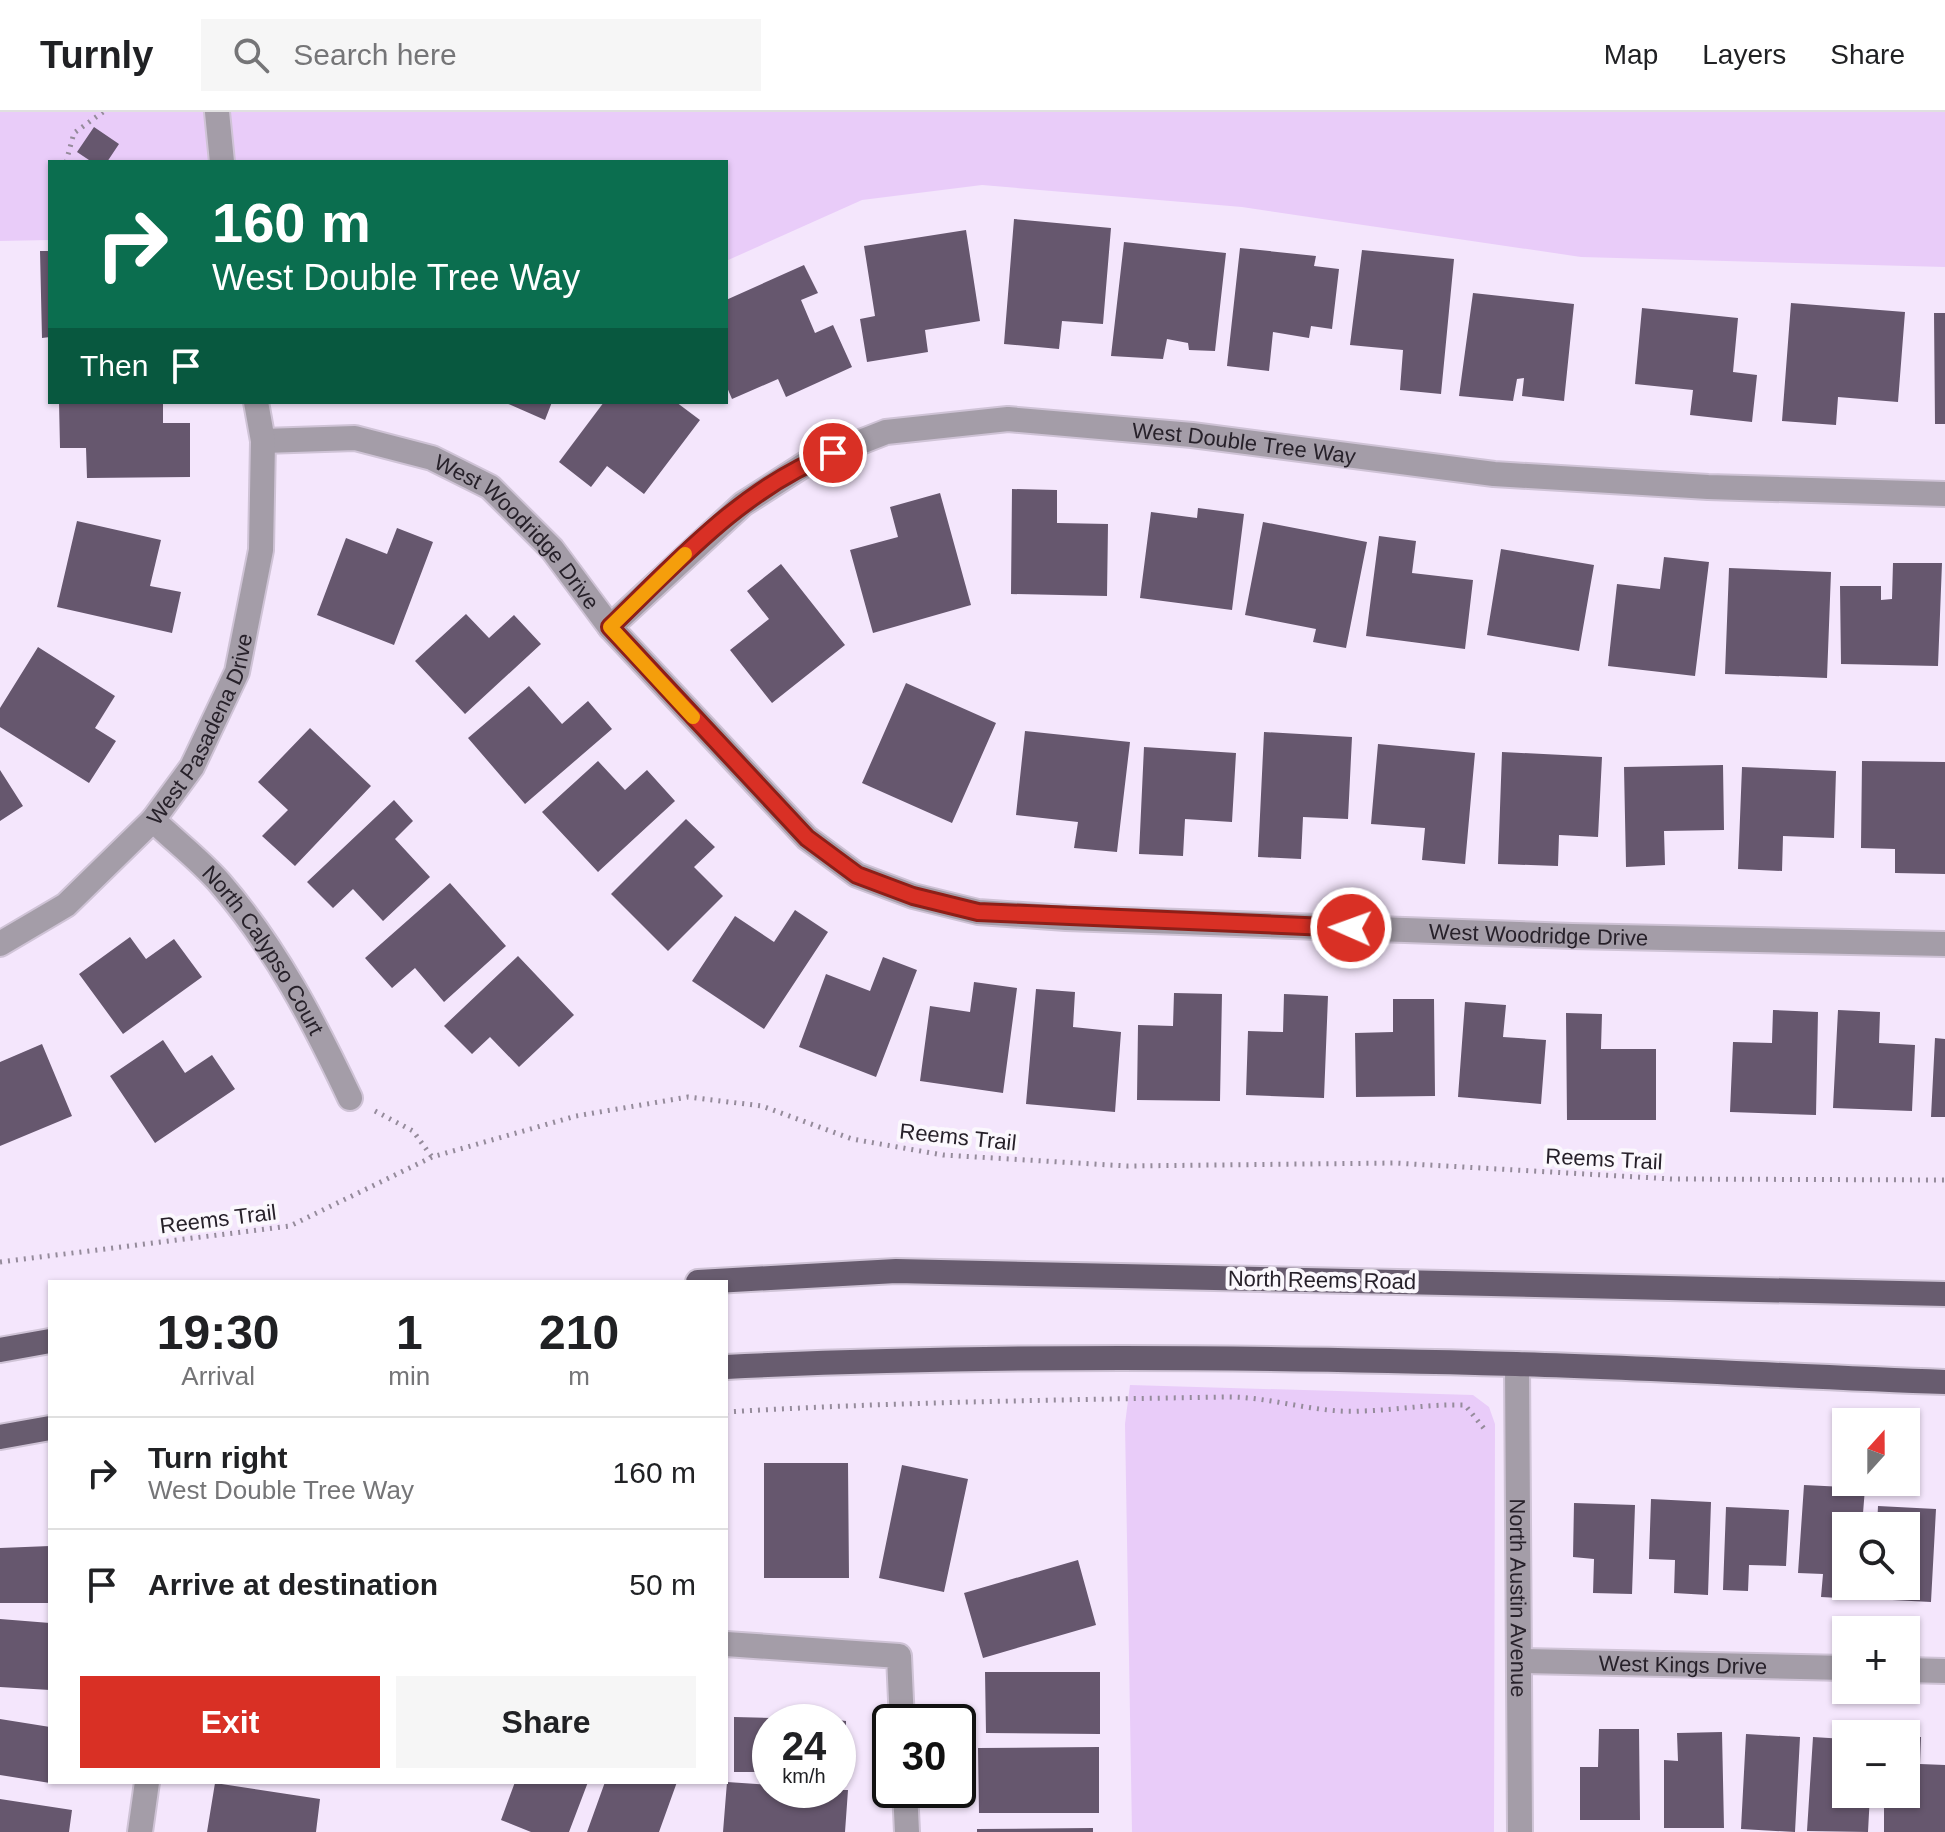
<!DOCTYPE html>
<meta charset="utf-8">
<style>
:root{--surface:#fff;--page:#f6f6f6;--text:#202124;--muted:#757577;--line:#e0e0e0;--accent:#d93025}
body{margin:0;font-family:Arial,sans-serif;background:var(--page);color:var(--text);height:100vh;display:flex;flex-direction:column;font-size:30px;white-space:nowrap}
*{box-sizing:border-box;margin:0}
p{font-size:26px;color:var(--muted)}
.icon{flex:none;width:44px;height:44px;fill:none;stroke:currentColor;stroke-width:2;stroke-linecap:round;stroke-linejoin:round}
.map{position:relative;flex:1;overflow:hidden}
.side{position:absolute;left:48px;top:1168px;width:680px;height:504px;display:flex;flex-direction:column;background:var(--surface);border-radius:0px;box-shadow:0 2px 6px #0004}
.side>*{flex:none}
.hud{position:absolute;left:48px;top:48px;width:680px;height:244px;border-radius:0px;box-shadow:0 2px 6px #0004;background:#0b6e4f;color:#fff;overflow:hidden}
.needle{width:52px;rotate:21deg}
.fabs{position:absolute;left:1832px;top:1296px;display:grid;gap:16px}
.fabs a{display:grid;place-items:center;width:88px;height:88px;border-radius:0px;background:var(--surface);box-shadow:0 2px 6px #0004;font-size:40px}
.speed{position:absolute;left:752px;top:1592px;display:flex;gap:16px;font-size:40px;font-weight:700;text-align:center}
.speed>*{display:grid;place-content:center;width:104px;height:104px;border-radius:50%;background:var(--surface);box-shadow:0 2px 6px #0004;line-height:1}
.speed small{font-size:20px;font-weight:400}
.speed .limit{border:4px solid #111;border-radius:12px;background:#fff;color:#111}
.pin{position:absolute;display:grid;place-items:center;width:68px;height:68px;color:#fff;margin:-34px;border:4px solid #fff;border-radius:50%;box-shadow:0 2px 8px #0007}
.me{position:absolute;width:88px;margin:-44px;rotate:272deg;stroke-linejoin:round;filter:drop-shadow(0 0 6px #0008)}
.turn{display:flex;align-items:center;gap:28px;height:168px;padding:0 32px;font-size:36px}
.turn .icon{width:104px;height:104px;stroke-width:2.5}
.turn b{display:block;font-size:56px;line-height:68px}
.then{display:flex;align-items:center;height:76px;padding:0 32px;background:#0003;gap:16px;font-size:30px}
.eta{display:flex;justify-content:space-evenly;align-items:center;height:136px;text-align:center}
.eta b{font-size:48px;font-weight:600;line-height:56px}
.action{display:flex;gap:16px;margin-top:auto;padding:16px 32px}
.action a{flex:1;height:92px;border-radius:0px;background:var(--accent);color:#fff;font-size:32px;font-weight:600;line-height:92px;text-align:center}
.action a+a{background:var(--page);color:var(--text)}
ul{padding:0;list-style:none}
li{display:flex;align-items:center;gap:24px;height:112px;padding:0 32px;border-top:2px solid var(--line)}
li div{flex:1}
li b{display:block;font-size:30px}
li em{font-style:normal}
header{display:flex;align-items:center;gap:48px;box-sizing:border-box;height:112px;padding:0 40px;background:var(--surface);border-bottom:2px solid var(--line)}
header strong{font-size:38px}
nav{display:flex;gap:44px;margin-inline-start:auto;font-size:28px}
.search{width:560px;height:72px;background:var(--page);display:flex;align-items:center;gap:20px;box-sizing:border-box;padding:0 28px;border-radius:0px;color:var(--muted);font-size:30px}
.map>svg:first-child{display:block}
</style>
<header>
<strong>Turnly</strong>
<div class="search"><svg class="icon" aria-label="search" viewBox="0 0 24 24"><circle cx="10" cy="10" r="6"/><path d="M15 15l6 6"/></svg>Search here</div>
<nav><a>Map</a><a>Layers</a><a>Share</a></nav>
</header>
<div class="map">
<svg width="1945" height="1720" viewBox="0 0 1945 1720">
<rect width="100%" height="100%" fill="#f4e6fc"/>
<!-- green -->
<path fill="#e9ccf9" d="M0 0H1945V155L1581 145 1242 95 982 73 862 88 726 149V50H50V128L0 129Z
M1130 1273 1473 1283 1489 1295 1495 1312 1494 1720H1132L1125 1312Z"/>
<!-- building -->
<path fill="#66576e" d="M94 15 119 32 107 50H92L77 40Z
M1014 107 1111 116 1103 212 1062 209 1059 237 1004 232Z
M966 118 980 209 925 218 928 240 867 250 860 207 875 204 864 134Z
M1124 130 1226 141 1215 239 1189 238 1188 231 1167 227 1163 247 1111 244Z
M1240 136 1316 144 1314 154 1339 157 1332 217 1311 214 1309 226 1273 220 1269 259 1227 254Z
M1362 138 1454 147 1441 282 1400 278 1403 238 1350 233Z
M40 139H50V225L42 226Z
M804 153 818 181 801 188 815 221 833 213 852 255 786 285 778 267 732 287 726 273V188Z
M1473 181 1574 192 1564 289 1522 284 1524 266 1517 267 1513 289 1459 284Z
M1791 191 1905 200 1898 290 1838 285 1836 313 1782 309Z
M1642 196 1738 206 1733 260 1757 263 1752 310 1690 303 1693 278 1635 272Z
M1934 201H1945V312H1935Z
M59 290H163V311H190V365L87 366 86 336H60Z
M504 290H552L545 308Z
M604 290H676L700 308 644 382 607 354 591 375 559 350Z
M1012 377 1057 378V411L1108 412 1107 484 1011 482Z
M940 381 971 493 873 521 850 438 898 425 890 395Z
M1198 396 1244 402 1232 498 1140 486 1151 400 1197 406Z
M77 409 161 428 150 474 181 480 172 521 57 495Z
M1263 410 1367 430 1346 536 1313 530 1316 517 1245 503Z
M397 416 433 430 394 533 317 503 346 426 387 442Z
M1379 424 1416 429 1412 461 1473 468 1465 537 1366 524Z
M1501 437 1594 453 1579 539 1487 523Z
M1664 445 1709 450 1695 564 1608 554 1617 472 1660 477Z
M1893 451H1942L1938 554 1841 552 1840 474H1881V488L1892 487Z
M781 452 845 533 772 591 730 538 769 507 747 479Z
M1729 456 1831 460 1827 566 1725 562Z
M466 502 489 526 514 503 541 532 465 602 415 549Z
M38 535 115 584 95 616 116 629 89 671 0 615V596Z
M906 571 996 611 952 711 862 671Z
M529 574 562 612 588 589 612 617 525 692 468 626Z
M310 616 371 674 295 754 262 724 288 698 258 670Z
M1025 619 1130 630 1117 740 1074 736 1078 710 1016 703Z
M1264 620 1352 625 1348 707 1303 705 1301 747 1258 745Z
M1378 632 1475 641 1465 752 1422 748 1425 716 1371 712Z
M1144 635 1236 641 1232 710 1185 707 1183 744 1139 742Z
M1502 640 1602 645 1598 725 1559 723 1558 754 1498 752Z
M598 649 625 678 647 658 675 689 598 760 542 700Z
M1862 649 1945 650V762L1895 761V737L1861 736Z
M1723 653 1724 718 1664 719 1665 753 1626 755 1624 655Z
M1742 655 1836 659 1834 726 1783 724 1782 759 1738 757Z
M0 658 23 694 0 709Z
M394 688 413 709 395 727 430 765 383 809 353 777 333 796 307 770Z
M686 707 715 735 694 755 723 784 668 839 611 782Z
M450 771 506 834 444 890 415 856 392 876 365 846Z
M795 798 828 820 764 917 692 869 735 804 774 830Z
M130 825 146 847 174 827 202 865 123 922 79 862Z
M518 844 574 903 519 955 490 925 472 942 444 914Z
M883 845 917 858 876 965 799 935 826 862 870 879Z
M974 870 1017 876 1003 981 920 969 930 894 970 900Z
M1036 877 1075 880 1073 915 1121 920 1115 1000 1026 992Z
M1174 881 1222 882 1220 989 1137 988 1138 913 1173 914Z
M1284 882 1328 884 1324 986 1246 983 1248 919 1283 920Z
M1393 887H1434L1435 984 1356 985 1355 921 1393 920Z
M1465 890 1506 893 1503 925 1546 928 1541 992 1458 985Z
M1773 898 1818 900 1816 1003 1730 1000 1733 930 1772 931Z
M1838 898 1880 900 1879 931 1915 933 1912 999 1833 996Z
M1566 901 1602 902 1601 937H1656V1008H1567Z
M1935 926 1945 927V1005H1931Z
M163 928 185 961 212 943 235 977 155 1031 110 964Z
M42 932 72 1004 0 1034V950Z
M764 1351H848L849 1466H764Z
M902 1353 968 1367 944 1480 879 1466Z
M1804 1373 1865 1376 1862 1414H1846V1474H1859L1858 1487 1821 1485 1823 1462 1798 1461Z
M1651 1387 1711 1390 1708 1483 1674 1481 1675 1448 1649 1447Z
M1574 1391 1635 1393 1632 1482 1593 1481 1594 1447 1573 1445Z
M1878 1394 1936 1397 1931 1490 1873 1487 1874 1474H1906V1414H1877Z
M1726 1395 1789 1398 1786 1454 1749 1453 1748 1479 1723 1478Z
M50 1434V1491H0V1436Z
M1078 1448 1096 1513 983 1546 964 1481Z
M0 1507 50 1511V1578L0 1575Z
M985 1560H1100V1622L986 1621Z
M734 1605 805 1607V1610H770V1660H734Z
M0 1607 50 1615V1671L0 1663Z
M838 1608 846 1609V1662H838Z
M1599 1617H1639L1640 1708H1580V1655H1598Z
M1722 1620 1724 1716H1664V1648L1678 1649 1677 1621Z
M1746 1622 1800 1625 1795 1720 1741 1717Z
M1813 1625 1845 1627 1846 1682H1870L1868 1720 1807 1719Z
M1906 1625H1921L1920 1652 1945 1653V1720H1884V1682H1906Z
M1099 1635V1701H979L978 1636Z
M515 1670H588L569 1720H531L501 1708Z
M605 1670H677L659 1720H587Z
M727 1670 770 1673V1678H848L845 1720H723Z
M215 1671 320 1687 316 1720H207Z
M0 1687 72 1698 69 1720H0Z
M1093 1716V1720H977V1717Z"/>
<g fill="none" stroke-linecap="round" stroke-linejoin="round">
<!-- minor casing -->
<g stroke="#cfc3d6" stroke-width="28">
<g id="minor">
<path d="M217 0 222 50"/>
<path id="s1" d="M263 329 355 326 432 346 490 375 552 437 610 515 807 726 857 763 913 784 978 800 1066 806 1572 824 1945 832"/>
<path id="s2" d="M610 515 743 392 807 351 886 320 1008 307 1192 323 1494 362 1708 375 1945 382"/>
<path id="s3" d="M153 708C175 729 201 749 220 771 276 836 314 910 350 986"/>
<path id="s4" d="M0 832 66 793 153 708 192 655 237 560 261 438 263 329 256 290"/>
<path id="s5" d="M1517 1252 1520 1720"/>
<path d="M726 1532 899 1544 902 1610"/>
<path id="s6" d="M1519 1549 1846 1556"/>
<path d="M1906 1558 1945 1559"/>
<path d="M905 1678 907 1720"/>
<path d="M140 1720 147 1670"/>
</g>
</g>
<!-- major casing -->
<g stroke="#cfc3d6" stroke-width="28">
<path id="major" d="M698 1170 896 1159 1945 1182
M0 1238 50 1229
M726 1255C989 1242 1253 1245 1516 1252 1659 1256 1802 1265 1945 1270
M0 1325 50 1316"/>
</g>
<!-- path -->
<path stroke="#958b9b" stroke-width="5" stroke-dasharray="2 6" stroke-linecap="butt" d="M66 50 74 21 103 0
M375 999 413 1019 432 1045
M0 1150 290 1114 432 1045 576 1004 688 985 762 994 852 1027 943 1043 1127 1054 1394 1051 1672 1067 1945 1068
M726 1300C892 1290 1058 1288 1224 1285 1270 1284 1316 1302 1362 1299 1398 1298 1428 1292 1465 1293L1486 1319"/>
<!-- minor -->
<use href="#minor" stroke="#a49da8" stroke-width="24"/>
<!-- major -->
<use href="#major" stroke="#685c6f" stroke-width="24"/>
</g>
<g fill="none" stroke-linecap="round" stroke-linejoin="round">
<!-- route casing -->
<g stroke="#8d1f18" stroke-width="20">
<path id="route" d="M833 341C744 375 677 450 610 515L807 726 857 763 913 784 978 800 1351 816"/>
</g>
<!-- route -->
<use href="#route" stroke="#d93025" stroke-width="14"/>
<!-- slow -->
<path stroke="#f59e0b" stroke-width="14" d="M685 442 610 515 693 605"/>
</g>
<g text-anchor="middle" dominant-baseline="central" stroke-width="8" stroke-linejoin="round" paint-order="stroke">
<!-- street labels -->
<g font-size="22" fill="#27212a" stroke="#fbf8fd">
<text stroke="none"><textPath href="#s2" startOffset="702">West Double Tree Way</textPath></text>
<text stroke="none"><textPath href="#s1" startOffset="286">West Woodridge Drive</textPath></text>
<text stroke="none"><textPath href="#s4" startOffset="302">West Pasadena Drive</textPath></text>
<text stroke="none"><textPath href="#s1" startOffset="1460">West Woodridge Drive</textPath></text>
<text stroke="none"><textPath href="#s3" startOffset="172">North Calypso Court</textPath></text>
<text transform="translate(958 1025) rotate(6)">Reems Trail</text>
<text transform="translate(1604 1047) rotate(3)">Reems Trail</text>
<text transform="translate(218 1107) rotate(-7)">Reems Trail</text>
<text transform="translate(1322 1168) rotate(1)">North Reems Road</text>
<text stroke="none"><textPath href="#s5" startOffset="234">North Austin Avenue</textPath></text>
<text stroke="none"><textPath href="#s6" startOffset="164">West Kings Drive</textPath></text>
</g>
</g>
</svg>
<div class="fabs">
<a><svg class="needle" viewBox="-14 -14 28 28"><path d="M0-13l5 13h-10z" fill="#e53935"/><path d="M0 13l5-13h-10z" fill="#757577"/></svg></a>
<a><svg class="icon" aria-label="search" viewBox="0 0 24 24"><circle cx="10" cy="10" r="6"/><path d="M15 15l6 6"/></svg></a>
<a>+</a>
<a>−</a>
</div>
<div class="speed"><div>24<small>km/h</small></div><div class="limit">30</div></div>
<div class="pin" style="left:833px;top:341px;background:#d93025"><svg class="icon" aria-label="arrive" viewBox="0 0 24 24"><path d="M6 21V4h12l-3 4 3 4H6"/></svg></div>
<svg class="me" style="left:1351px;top:816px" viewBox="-20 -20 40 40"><circle r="17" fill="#d93025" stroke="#fff" stroke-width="3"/><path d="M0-11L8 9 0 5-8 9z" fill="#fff"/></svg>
<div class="hud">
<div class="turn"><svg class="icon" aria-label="right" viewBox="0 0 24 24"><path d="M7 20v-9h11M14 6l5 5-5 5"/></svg><div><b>160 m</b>West Double Tree Way</div></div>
<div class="then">Then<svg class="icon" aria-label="arrive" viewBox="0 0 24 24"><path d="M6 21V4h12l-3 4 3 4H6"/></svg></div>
</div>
<section class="side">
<div class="eta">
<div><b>19:30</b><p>Arrival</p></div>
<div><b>1</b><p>min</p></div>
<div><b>210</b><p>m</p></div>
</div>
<ul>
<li><svg class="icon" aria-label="right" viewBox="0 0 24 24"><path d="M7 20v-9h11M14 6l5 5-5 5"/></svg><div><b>Turn right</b><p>West Double Tree Way</p></div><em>160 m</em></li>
<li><svg class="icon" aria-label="arrive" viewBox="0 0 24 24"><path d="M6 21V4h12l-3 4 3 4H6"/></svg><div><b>Arrive at destination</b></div><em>50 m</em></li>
</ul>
<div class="action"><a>Exit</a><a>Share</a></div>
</section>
</div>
